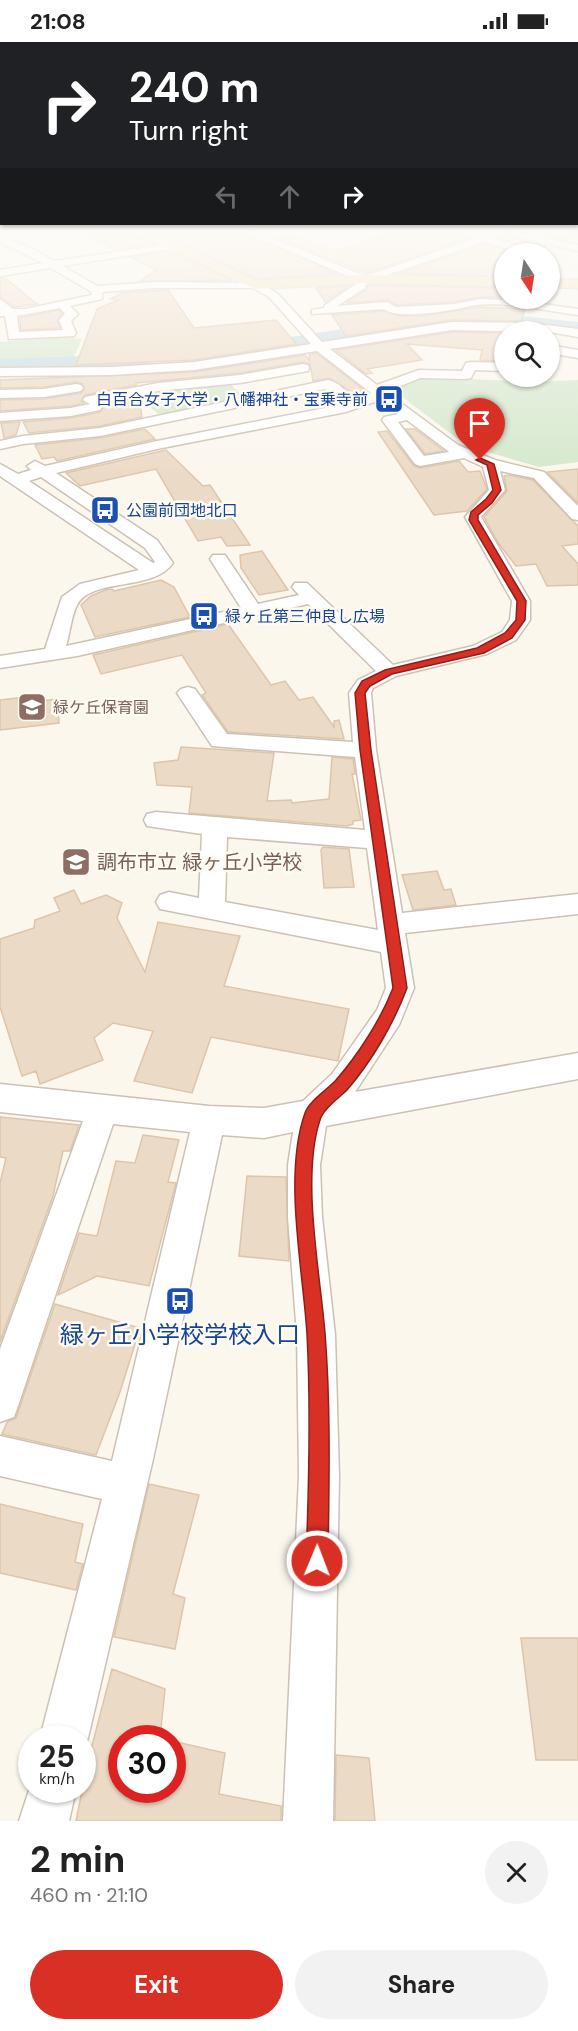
<!DOCTYPE html>
<meta charset="utf-8">
<style>
:root{--surface:#fff;--page:#f2f2f2;--text:#222;--muted:#767676;--accent:#d93025}
body{margin:0;font-family:"DM Sans","Noto Sans JP",sans-serif;background:var(--page);color:var(--text);height:100vh;display:flex;flex-direction:column;font-size:22px;white-space:nowrap}
*{box-sizing:border-box;margin:0}
p{font-size:20px;color:var(--muted)}
.icon{flex:none;width:33px;height:33px;fill:none;stroke:currentColor;stroke-width:2;stroke-linecap:round;stroke-linejoin:round}
.map{position:relative;height:1779px;overflow:hidden}
.panel{display:flex;flex-direction:column;background:var(--surface);flex:1}
.panel>*{flex:none}
.banner{position:absolute;left:0px;top:0px;width:579px;height:183px;box-shadow:0 2px 4px #0004;background:#202124;color:#fff;overflow:hidden}
.needle{width:39px;rotate:168deg}
.controls{position:absolute;left:494px;top:201px;display:grid;gap:12px}
.controls a{display:grid;place-items:center;width:66px;height:66px;border-radius:50%;background:var(--surface);box-shadow:0 2px 4px #0004;font-size:30px}
.speed{position:absolute;left:18px;top:1683px;display:flex;gap:12px;font-size:30px;font-weight:700;text-align:center}
.speed>*{display:grid;place-content:center;width:78px;height:78px;border-radius:50%;background:var(--surface);box-shadow:0 2px 4px #0004;line-height:1}
.speed small{font-size:15px;font-weight:400}
.speed .limit{border:9px solid #d22;background:#fff;color:#111}
.pin{position:absolute;display:grid;place-items:center;width:51px;height:51px;color:#fff;margin:-62px -26px;border-radius:50% 50% 50% 0;rotate:-45deg;box-shadow:0 0 6px #0007}
.pin .icon{rotate:45deg}
.me{position:absolute;width:66px;margin:-33px;rotate:1deg;stroke-linejoin:round;filter:drop-shadow(0 0 4px #0008)}
.turn{display:flex;align-items:center;gap:21px;height:126px;padding:0 30px;font-size:27px}
.turn .icon{width:78px;height:78px;stroke-width:2.5}
.turn b{display:block;font-size:42px;line-height:51px}
.lanes{display:flex;align-items:center;height:57px;padding:0 30px;background:#0003;justify-content:center;gap:30px;direction:ltr}
.lanes .off{opacity:.35}
.round{display:grid;place-items:center;flex:none;width:63px;height:63px;border-radius:32px;background:var(--page)}
.headline{display:flex;align-items:center;justify-content:space-between;height:102px;padding:0 30px}
h1{font-size:36px;font-weight:700;line-height:45px}
.cta{display:flex;gap:12px;margin-top:auto;padding:12px 30px}
.cta a{flex:1;height:69px;border-radius:36px;background:var(--accent);color:#fff;font-size:24px;font-weight:700;line-height:69px;text-align:center}
.cta a+a{background:var(--page);color:var(--text)}
.status{display:flex;justify-content:space-between;align-items:center;height:42px;padding:0 30px;background:var(--surface);direction:ltr}
.status svg{height:16px;fill:currentColor}
.map>svg:first-child{display:block}
</style>
<div class="status"><b>21:08</b><svg viewBox="0 0 49 12"><path d="M0 12V9h3v3zM5 12V6h3v6zM10 12V3h3v9zM15 12V0h3v12zM26 1h20v11H26zM47 4h2v5h-2z"/></svg></div>
<div class="map">
<svg width="578" height="1779" viewBox="0 0 578 1779">
<rect width="100%" height="100%" fill="#fbf7ed"/>
<!-- green -->
<path fill="#d4e8cc" d="M62 295 82 297 73 317 0 318V300Z
M428 335 533 340 578 338V420L539 425 467 404 392 347Z
M228 340 243 354 160 373 132 351Z"/>
<g fill="none" stroke-linecap="round" stroke-linejoin="round">
<!-- river -->
<path fill="#c3dae3" fill-rule="evenodd" d="M464 271 504 272 578 280V292L504 284 464 283 422 287 231 316 223 315 220 310 223 305 231 304 422 275Z
M140 312 148 314 151 319 148 324 0 331V317Z"/>
</g>
<!-- building -->
<path fill="#ebdac5" stroke="#dec5aa" stroke-width="1.5" d="M82 190H128L155 202 116 208Z
M167 190H243L338 232 257 237 159 192Z
M395 190H417L429 193 438 190H469L468 196 367 231 278 196 291 193 335 209Z
M501 190H511L513 196 548 204 537 208 496 195Z
M526 190H577L578 195 566 198Z
M484 202 515 212 504 211V234L399 232Z
M169 209 232 238 140 239 156 228 131 215Z
M0 236H5L37 262 14 265 0 255Z
M368 243 504 246V255H480L454 260 397 263 387 258 346 261 366 248Z
M349 244 325 260 316 246Z
M168 248 194 286 276 278 296 302 194 318 76 323 97 267 118 258 111 257 121 251Z
M479 265 525 267 521 279 452 278 346 294 332 273 384 269 399 274H423Z
M59 268 62 272 57 279 60 286 21 288 20 276Z
M452 290 504 291V319L480 318 482 308 407 302 422 318 367 327 372 331 366 332 336 308Z
M316 311 365 349 353 351 329 336 313 339 310 322 303 320 240 331 136 341V343L85 353 81 359 84 361 71 364 0 369V358L44 357 81 351 85 347 83 342 76 340 44 345 0 346V338L194 330 305 313 310 319 309 313Z
M139 355 142 375 100 384 29 391 23 380 71 376 100 370 104 365 102 362Z
M20 380 16 393 4 396 1 381Z
M145 387 155 397 57 419 54 415 42 417 35 403 100 396Z
M406 387H415L444 409 425 412Z
M387 389 414 424 420 426 459 419 468 430 480 429 487 447 467 469 434 473 378 390Z
M166 408 203 444 210 443 250 503 227 504 221 495 198 499 156 427 80 444 66 431Z
M578 427V461L547 430Z
M510 433 533 438 578 484V502L562 504 578 522V543L547 544 536 522 516 524 499 502 484 475 507 449 504 434Z
M262 509 288 548 259 553 241 526 240 513Z
M161 538 174 545 190 575 95 595 81 563 91 554 105 548 112 547 114 549Z
M228 582 271 643 285 639 299 658 313 655 334 685V679L339 678 344 697 228 690 202 653 206 651 182 613 101 632 93 613Z
M25 655V661L57 657 59 681 0 688V658Z
M181 705 274 711 267 759 291 758 292 761 329 757 332 715 353 717 355 732H352L361 778 353 779V782L347 784 189 771 192 745 157 743 154 721 178 718Z
M323 805 349 807 354 845 324 846 321 808Z
M437 829 444 848 451 847 456 863 413 868 402 833Z
M74 848 81 862 106 853 122 861 117 876 145 930 158 880 240 894 224 944 349 967 338 1019 211 995 192 1051 134 1039 153 989 113 981 94 996 103 1018 40 1042 36 1029 22 1034 0 965V897L34 886 35 878 60 869 54 856Z
M0 1075 79 1083 70 1109H63L53 1154 0 1300V1141L6 1116 0 1115Z
M143 1093 179 1098 168 1140 176 1141 149 1244 97 1234 58 1253 79 1191 97 1194 116 1119 135 1121Z
M247 1134 286 1135 289 1219 239 1214Z
M55 1262 140 1286 120 1350 96 1413 2 1392 7 1380 16 1376Z
M149 1442 199 1453 173 1552 185 1556 175 1607 114 1595Z
M0 1462 83 1482 75 1520 83 1522 76 1548 0 1531Z
M521 1596H578V1718H536Z
M112 1627 165 1647 160 1696H122V1748H172V1699L225 1711 219 1752 281 1764V1779H76L88 1719Z
M336 1713 369 1716 375 1779H335Z"/>
<g fill="none" stroke-linecap="round" stroke-linejoin="round">
<!-- minor casing -->
<g stroke="#ccc1b3" stroke-width="3">
<path id="minor" d="M245 190H258L365 234 473 197 470 196V192L482 194 488 190H499L491 196 543 212H525L484 200 367 240 365 246 337 264 387 260 396 265 454 262 480 257 514 258 578 267V273C545 269 498 257 466 265 450 269 395 278 384 267L312 272V268L324 266 325 263 356 242 357 238Z
M513 190 578 203V209L514 194Z
M0 194 33 207 54 219 172 202V206L169 207 63 224 97 244 155 240 259 241 277 251 322 300 452 280 531 281 578 287V295L549 290 452 288 330 307 377 343 419 328 462 329 466 321 471 320 504 321V329L475 328 471 336 466 337 420 336 386 350 458 403 495 418 544 430 578 464V478L572 477 534 436 500 429 505 448 481 475 530 559V578L516 598 487 612 396 634 373 646 371 651 376 708 402 871 578 852V872L405 891 414 946 399 983 355 1050 578 1011V1037L326 1084 320 1123 322 1175 335 1293 339 1434 333 1779H283L299 1434 297 1293 288 1175V1123L293 1090 264 1096 222 1093 153 1417 88 1696 82 1708V1696H40L102 1457 0 1434V1394L112 1419 190 1090 113 1082 19 1361 14 1375 0 1380V1307L83 1079 0 1070V1042L209 1064 264 1066 303 1059 332 1032 377 968 386 946 381 910 160 867 156 860 160 853 169 850 199 856 202 792 147 784 144 778 147 772 156 770 365 788 355 715 212 704 177 651 181 647 188 645 195 647 227 692 353 700 349 651 358 638 376 629 308 562 77 614 0 626V614L45 607 62 555 80 542 139 528 0 434V422L18 432 31 428 27 424 35 419 45 424 157 399 345 362 325 347 100 394 23 402 0 407V399L23 394 100 386 328 338C349 343 346 363 371 351L317 309 194 328 111 333 0 334V326L111 325 194 320 311 302 269 255 253 246H155L102 250V257L70 264 78 272 71 279 76 291 74 294 9 297 5 274H0V257L13 267H25L92 253 90 249 51 226 0 234V228L43 221 0 200ZM60 266 65 272 59 278 63 288 19 290 17 274ZM380 358 398 372 384 375 382 378 415 422 420 424 464 416 483 425 489 448 465 475 512 559 510 578 502 590 473 604 393 623 307 541H295L292 545 299 553 258 562 225 513H213L210 517 241 566 66 604C70 591 71 575 77 563 92 535 153 550 173 521L157 498 56 431 157 407 346 370ZM407 378 448 409 449 410 424 414 398 380ZM41 435 145 506 155 520 153 521 29 439ZM227 795 367 806 378 888 225 860Z
M549 303 578 308V316L549 311Z
M303 322 308 323 309 326 308 329 240 341 158 349 96 361 102 365 100 368 71 374 0 379V371L71 366 90 362 83 358 85 355 158 341 240 333Z
M76 342 81 343 83 346 81 349 44 355 0 356V348L44 347Z
M32 1739V1748H76L69 1779H19Z"/>
</g>
<!-- major casing -->
<g stroke="#d8d3ce" stroke-width="3">
<path id="major" d="M134 190H150L257 239 363 233 504 236V244L363 241 255 247Z
M549 237 578 238V246L549 245Z"/>
</g>
<!-- minor -->
<use href="#minor" fill="#fff" fill-rule="evenodd"/>
<!-- major -->
<use href="#major" fill="#f1e1ad" fill-rule="evenodd"/>
</g>
<!-- sky -->
<linearGradient id="sky" x2="0" y2="1"><stop stop-color="#99c3e6"/><stop offset="0.43" stop-color="#fdfbf7"/><stop offset="1" stop-color="#fdfbf7" stop-opacity="0"/></linearGradient>
<rect width="578" height="439" fill="url(#sky)"/>
<!-- route -->
<path fill="#d93025" stroke="#8d1f18" stroke-width="1.5" d="M480 416 494 422 501 448 492 461 478 473V478L526 559 525 578 512 596 484 611 392 632 370 644 365 651 371 708 407 946C394 981 372 1019 347 1048 339 1056 323 1067 320 1078 301 1135 320 1230 325 1291 331 1366 329 1443 328 1519L325 1527 317 1530 310 1527 306 1519C309 1444 311 1367 307 1292 303 1227 283 1133 305 1071 309 1059 327 1048 336 1038 358 1013 381 977 393 946L360 708 355 651 362 639 385 628 477 606 505 591 516 578 517 559 469 478 471 470 486 457 493 448 487 423 476 418Z"/>
<!-- icons -->
<defs>
<g id="bus-square" transform="scale(1.5)"><rect x="-9" y="-9" width="18" height="18" rx="4" fill="#1a4fb4" stroke="#fefbf3"/><path d="M-5-6H5V4H4V6H2V4H-2V6H-4V4H-5ZM-3.5-4V0h7V-4ZM-3.5 1.2v1.5H-2V1.2ZM2 1.2v1.5H3.5V1.2Z" fill="#fff"/></g>
<g id="school-square" transform="scale(1.5)"><rect x="-9" y="-9" width="18" height="18" rx="4" fill="#8d6e63" stroke="#fefbf3"/><path d="M0-5L7-2L0 1L-7-2ZM-4 1L0 2.5L4 1V4Q0 6-4 4Z" fill="#fff"/></g>
</defs>
<g fill-rule="evenodd">
<use href="#bus-square" x="389" y="357"/>
<use href="#bus-square" x="105" y="468"/>
<use href="#bus-square" x="204" y="574"/>
<use href="#school-square" x="32" y="665"/>
<use href="#school-square" x="76" y="820"/>
<use href="#bus-square" x="180" y="1259"/>
</g>
<g text-anchor="middle" dominant-baseline="central" stroke-width="5" stroke-linejoin="round" paint-order="stroke">
<!-- far-transit labels -->
<g font-size="16" fill="#164399" stroke="#fefbf3" text-anchor="start">
<text x="368" y="357" text-anchor="end">白百合女子大学・八幡神社・宝乗寺前</text>
<text x="126" y="468">公園前団地北口</text>
<text x="225" y="574">緑ヶ丘第三仲良し広場</text>
</g>
<!-- far-education labels -->
<g font-size="16" fill="#785e54" stroke="#fefbf3" text-anchor="start">
<text x="53" y="665">緑ケ丘保育園</text>
</g>
<!-- education labels -->
<g font-size="20" fill="#785e54" stroke="#fefbf3" text-anchor="start">
<text x="97" y="820">調布市立 緑ヶ丘小学校</text>
</g>
<!-- near-transit labels -->
<g font-size="24" fill="#164399" stroke="#fefbf3">
<text x="180" y="1292">緑ヶ丘小学校学校入口</text>
</g>
</g>
</svg>
<div class="controls">
<a><svg class="needle" viewBox="-14 -14 28 28"><path d="M0-13l5 13h-10z" fill="#e53935"/><path d="M0 13l5-13h-10z" fill="#767676"/></svg></a>
<a><svg class="icon" aria-label="search" viewBox="0 0 24 24"><circle cx="10" cy="10" r="6"/><path d="M15 15l6 6"/></svg></a>
</div>
<div class="speed"><div>25<small>km/h</small></div><div class="limit">30</div></div>
<div class="pin" style="left:480px;top:418px;background:#d93025"><svg class="icon" aria-label="arrive" viewBox="0 0 24 24"><path d="M6 21V4h12l-3 4 3 4H6"/></svg></div>
<svg class="me" style="left:317px;top:1519px" viewBox="-20 -20 40 40"><circle r="17" fill="#d93025" stroke="#fff" stroke-width="3"/><path d="M0-11L8 9 0 5-8 9z" fill="#fff"/></svg>
<div class="banner">
<div class="turn"><svg class="icon" aria-label="right" viewBox="0 0 24 24"><path d="M7 20v-9h11M14 6l5 5-5 5"/></svg><div><b>240 m</b>Turn right</div></div>
<div class="lanes"><svg class="icon off" aria-label="left" viewBox="0 0 24 24"><path d="M17 20v-9H6M10 6l-5 5 5 5"/></svg><svg class="icon off" aria-label="ahead" viewBox="0 0 24 24"><path d="M12 20V5M6 11l6-6 6 6"/></svg><svg class="icon" aria-label="right" viewBox="0 0 24 24"><path d="M7 20v-9h11M14 6l5 5-5 5"/></svg></div>
</div>
</div>
<section class="panel">
<div class="headline"><div><h1>2 min</h1><p>460 m · 21:10</p></div><a class="round"><svg class="icon" aria-label="close" viewBox="0 0 24 24"><path d="M6 6l12 12M18 6L6 18"/></svg></a></div>
<div class="cta"><a>Exit</a><a>Share</a></div>
</section>
